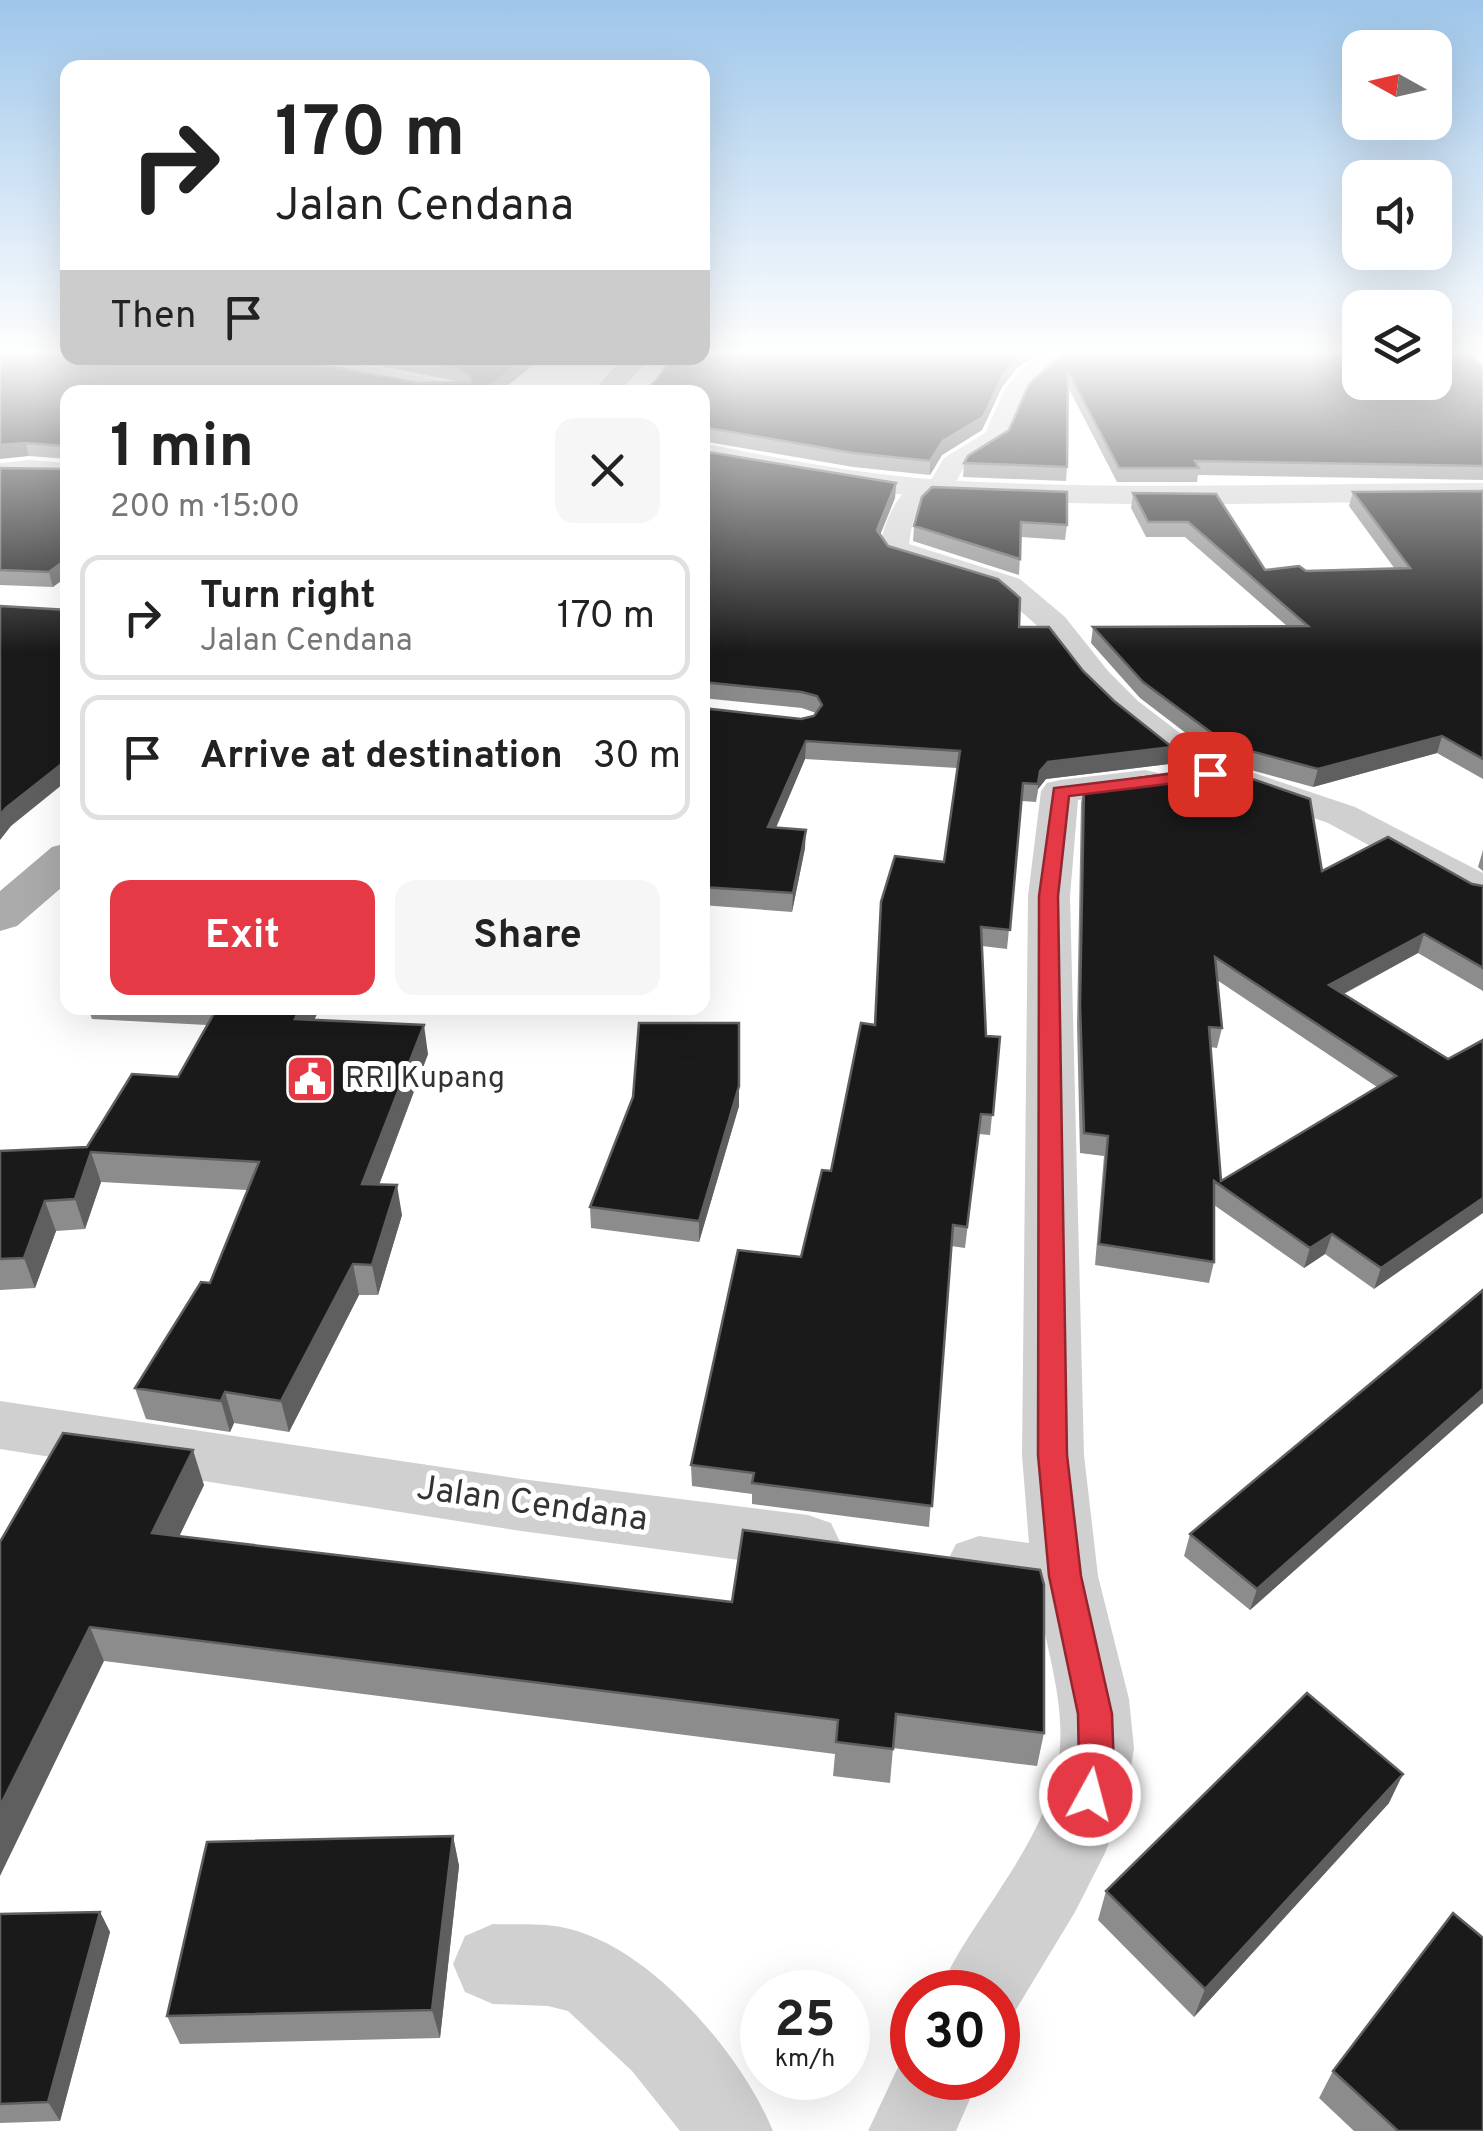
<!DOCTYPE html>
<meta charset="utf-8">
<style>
:root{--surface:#fff;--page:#f6f6f6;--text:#222;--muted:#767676;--line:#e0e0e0;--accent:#e63946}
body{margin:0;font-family:Overpass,sans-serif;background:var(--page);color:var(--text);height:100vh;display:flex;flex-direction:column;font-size:38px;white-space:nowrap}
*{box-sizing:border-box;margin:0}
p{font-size:32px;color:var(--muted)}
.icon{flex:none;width:55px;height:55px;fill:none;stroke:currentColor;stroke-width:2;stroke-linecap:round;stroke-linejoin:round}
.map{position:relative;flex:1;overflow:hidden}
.details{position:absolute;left:60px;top:385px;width:650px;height:630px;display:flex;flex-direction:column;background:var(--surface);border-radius:20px;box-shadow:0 10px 40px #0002}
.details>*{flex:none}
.hud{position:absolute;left:60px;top:60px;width:650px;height:305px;border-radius:20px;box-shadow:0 10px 40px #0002;background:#fff;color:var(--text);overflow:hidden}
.needle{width:65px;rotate:278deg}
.buttons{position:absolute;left:1342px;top:30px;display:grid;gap:20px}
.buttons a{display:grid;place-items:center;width:110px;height:110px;border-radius:20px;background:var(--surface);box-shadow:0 10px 40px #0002;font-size:50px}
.speed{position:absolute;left:740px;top:1970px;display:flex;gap:20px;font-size:50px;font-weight:700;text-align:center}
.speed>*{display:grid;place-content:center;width:130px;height:130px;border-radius:50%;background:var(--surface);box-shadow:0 10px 40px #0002;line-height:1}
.speed small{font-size:25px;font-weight:400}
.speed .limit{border:15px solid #d22;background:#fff;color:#111}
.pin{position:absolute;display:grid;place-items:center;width:85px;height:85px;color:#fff;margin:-42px;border-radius:20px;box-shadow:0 5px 15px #0006}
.me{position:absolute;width:110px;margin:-55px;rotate:7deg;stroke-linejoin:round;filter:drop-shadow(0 0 8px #0008)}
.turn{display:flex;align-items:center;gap:35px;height:210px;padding:0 50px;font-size:45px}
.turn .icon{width:130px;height:130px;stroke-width:2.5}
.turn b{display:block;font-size:70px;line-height:85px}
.then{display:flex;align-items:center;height:95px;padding:0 50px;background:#0003;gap:20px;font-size:38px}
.round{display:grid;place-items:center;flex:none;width:105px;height:105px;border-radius:20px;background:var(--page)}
.overview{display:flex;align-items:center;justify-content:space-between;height:170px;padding:0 50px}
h1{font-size:60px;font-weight:700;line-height:75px}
.primary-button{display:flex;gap:20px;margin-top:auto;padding:20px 50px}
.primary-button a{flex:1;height:115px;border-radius:20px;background:var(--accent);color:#fff;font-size:40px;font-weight:700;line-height:115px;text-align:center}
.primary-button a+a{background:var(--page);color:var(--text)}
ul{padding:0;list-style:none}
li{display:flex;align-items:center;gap:30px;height:125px;margin:0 20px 15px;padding:0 30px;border:5px solid var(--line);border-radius:20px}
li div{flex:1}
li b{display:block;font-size:38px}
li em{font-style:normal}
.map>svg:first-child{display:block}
</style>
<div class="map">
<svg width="1483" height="2131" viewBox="0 0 1483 2131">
<rect width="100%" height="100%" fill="#fff"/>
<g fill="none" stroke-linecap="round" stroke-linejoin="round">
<!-- minor -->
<path fill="#d0d0d0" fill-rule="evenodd" d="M1043 354H1068L1035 381 1024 395 1004 442 964 467 949 495C944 496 937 494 932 496 915 502 911 530 909 544L1020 579 1065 617 1108 671 1138 701 1223 766 1228 774 1223 782 1210 785 1197 782 1114 715 1084 685 1043 631 998 591 890 558 880 546C885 519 900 481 931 480L944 458 985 433 1005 389 1019 371Z
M29 460 68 463V479L29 476 0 479V463Z
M1145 770 1158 773 1164 781 1158 789 1078 800 1070 896 1084 1455 1098 1576 1129 1699 1134 1748 1126 1799 1105 1853 1075 1912 1009 2021 998 2025V1992H939C955 1953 980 1921 1002 1886 1079 1768 1068 1731 1037 1600L979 1592 956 1584 946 1564 956 1544 979 1536 1029 1543 1022 1455 1028 896 1041 791 1047 783 1060 780Z
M1251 772 1355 807 1483 873V902L1468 899 1328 823 1238 791 1232 783 1238 775Z
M0 1401 521 1479 808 1515 831 1523 840 1542 831 1561 808 1569 521 1531 0 1449Z
M493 1924C518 1925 545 1922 570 1929 653 1950 742 2055 773 2131H680L632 2071 568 2011 548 2006 493 2004 465 1992 453 1964 465 1936Z
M912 2046V2078H979L956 2131H868L907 2048Z"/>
<!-- tertiary -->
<path fill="#d0d0d0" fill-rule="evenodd" d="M275 358H323L456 384 469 392H420L288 366Z
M702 443C782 459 862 475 943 480 1122 491 1303 483 1483 483V501C1303 502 1122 509 943 498 862 493 782 477 702 461Z"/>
<!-- primary -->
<path fill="#ababab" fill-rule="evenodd" d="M623 358H650L619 392H592Z
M68 843V882L17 926 0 931V891L52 847Z"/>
</g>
<!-- wall -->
<path fill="#8c8c8c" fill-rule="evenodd" d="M0 354 418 383 460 382 340 358H542L499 392H68V459L29 456Z
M702 354H1037L1017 368 1002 387 982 430 942 455 930 475 853 467 702 441Z
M1062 354 1483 368V480L1198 475 1197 482H1117L1068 387 1067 467 1066 481 963 477 964 463 1009 430Z
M702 451 896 483 895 498 880 535 888 546 1019 627 1083 671 1169 764 1046 779 1038 789 1036 802 1022 801 1007 949 982 946 986 1036 1000 1037 990 1135 979 1134 965 1248 951 1246 929 1527 752 1504V1494L692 1486 691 1465 801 1257 831 1171 875 1025 944 862 957 768 805 759 776 828 805 848 792 912 702 905V708L801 719 814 716 816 713 802 708 702 698Z
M0 468 64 469 53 587 0 585Z
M1483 491V779L1437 753 1313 787 1225 763 1140 698 1091 643 1093 627 1287 626 1185 537H1146L1131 508 1133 493 1216 494 1265 570 1306 571 1395 569 1349 506 1353 492Z
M922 497 1067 525 1065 540 1021 537 1019 575 913 541 914 526Z
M1084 786 1322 871 1483 886V991L1418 953 1344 994 1448 1059 1483 1040 1374 1289 1325 1254 1304 1268 1214 1205V1262L1209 1283 1095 1265 1104 1156 1080 1153 1077 1025 1081 803ZM1217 980 1377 1087 1221 1181 1210 1047 1217 1048 1222 1028Z
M1483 850V871L1478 867Z
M88 1008H320L314 1020 428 1054 379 1185 402 1215 378 1295H359L289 1432 234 1423 230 1432 146 1419 135 1388 210 1283 247 1190 101 1182 85 1229 56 1231 35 1288 0 1290V1151L87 1147 178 1077 207 1025 92 1019Z
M739 1106 699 1242 591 1228 590 1207Z
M1483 1290V1403L1250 1610 1184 1556 1190 1534Z
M204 1485 179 1536 1044 1733 1037 1766 893 1748 890 1783 833 1776 835 1754 104 1661 0 1542Z
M1389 1803 1194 2017 1098 1920 1106 1891Z
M453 1836 459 1866 440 2038 180 2044 167 2016Z
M100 1912 110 1932 60 2121 0 2123V1914Z
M1333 2071 1483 2131H1354L1319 2098Z"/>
<!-- shaded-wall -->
<path fill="#5f5f5f" d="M1021 354H1037L1017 368 1002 387 982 430 942 455 930 475V461L943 441Z
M526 358H542L499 392H482Z
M26 443 29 456 0 459V445Z
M896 483 895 498 876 545 877 530Z
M68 558V576L53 587 49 572Z
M1442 736 1437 753 1313 787 1318 769Z
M806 741 805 759 768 846V827Z
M1172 747 1169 764 1046 779 1038 789 1036 802 1040 771 1048 762Z
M68 759V780L11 826 0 840V815L6 808Z
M806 830 805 848 792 912 793 893Z
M1424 934 1418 953 1324 1004 1329 985Z
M300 1008H320L300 1048 295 1019Z
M424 1025 428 1054 368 1214 362 1184Z
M739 1086V1106L699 1242V1221Z
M91 1152 101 1182 85 1229 75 1199Z
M397 1185 402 1215 378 1295 372 1265Z
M1483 1198V1213L1374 1289 1381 1268Z
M45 1201 56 1231 35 1288 24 1258Z
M1332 1234 1325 1254 1304 1268 1310 1248Z
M353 1264 359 1295 289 1432 281 1401Z
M1483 1389V1403L1250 1610 1257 1589Z
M225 1392 234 1423 230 1432 221 1401Z
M193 1450 204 1485 164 1568 152 1533Z
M90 1627 104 1661 0 1876V1806Z
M1403 1774 1389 1803 1194 2017 1205 1989Z
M453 1836 459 1866 440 2038 432 2010Z
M100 1912 110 1932 60 2121 48 2102Z"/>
<!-- building -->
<path fill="#1a1a1a" stroke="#5f5f5f" stroke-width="2.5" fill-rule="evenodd" d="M0 354H68V358H285L418 383 471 382 470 376 457 368 400 358H526L482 392H68V448L65 446 26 443 0 445Z
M702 354H1021L1003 375 983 417 943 441 930 461 853 453 702 427V392H643L657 380 672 358H702Z
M1062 354H1360V382H1435V354H1470L1483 368V466L1195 461 1199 468H1119L1068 372 1067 467 964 463 968 456 1009 430 1029 384Z
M702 451 896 483 877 530 888 546 998 579 1020 598 1019 627H1049L1083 671 1114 701 1172 747 1048 762 1040 771 1038 784 1023 783 1010 930 981 927 986 1036 1000 1037 993 1115 981 1114 967 1227 953 1225 932 1506 752 1483 754 1473 691 1465 738 1250 801 1257 822 1170 831 1171 861 1023 875 1025 881 902 895 856 944 862 960 751 806 741 768 827 806 830 793 893 702 887V708L801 719 814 716 822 705 817 696 802 692 702 682Z
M68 466V558L49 572 0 570V468L64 469Z
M932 487 1067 492V525L1021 522 1020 559 914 526 922 497Z
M1483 491V759L1442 736 1318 769 1228 745 1143 682 1093 627 1308 626 1188 522H1148L1133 493 1216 494 1265 570 1299 566 1306 571 1410 568 1353 492Z
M0 606 68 610V759L6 808 0 815Z
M1179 772 1241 775 1310 799 1322 871 1388 837 1472 884 1483 886V968L1424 934 1329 985 1448 1059 1483 1040V1198L1381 1268 1332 1234 1310 1248 1214 1181V1262L1099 1244 1108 1136 1084 1133 1080 1005 1084 786ZM1215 957 1396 1076 1221 1181 1209 1027 1222 1028Z
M217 1008H300L295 1019 424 1025 362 1184 397 1185 372 1265 353 1264 281 1401 225 1392 221 1401 135 1388 201 1282 210 1283 259 1162 91 1152 75 1199 45 1201 24 1258 0 1259V1151L87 1147 132 1074 178 1077Z
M639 1023H739V1086L699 1221 590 1207 633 1097Z
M1483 1290V1389L1257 1589 1190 1534Z
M63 1433 193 1450 152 1533 732 1602 743 1530 1040 1570 1044 1585V1733L896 1714 893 1749 836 1742 838 1720 90 1627 0 1806V1542Z
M1307 1693 1403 1774 1205 1989 1106 1891Z
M453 1836 432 2010 167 2016 207 1842Z
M100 1912 48 2102 0 2104V1914Z
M1453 1913 1483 1938V2131H1398L1333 2071Z"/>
<!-- sky -->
<linearGradient id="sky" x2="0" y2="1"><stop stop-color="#9ec6ea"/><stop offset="0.54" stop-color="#fff"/><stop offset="1" stop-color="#fff" stop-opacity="0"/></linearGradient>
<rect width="1483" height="652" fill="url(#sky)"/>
<!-- route -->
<path fill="#e63946" stroke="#96252e" stroke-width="2.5" d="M1210 769 1219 774 1216 778 1069 796 1058 896 1067 1455 1081 1576 1112 1714 1114 1768 1102 1807 1090 1812 1077 1807 1072 1795 1079 1768 1078 1714 1049 1576 1038 1455 1039 896 1054 788Z"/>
<!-- icons -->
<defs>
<g id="civic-square" transform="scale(2.5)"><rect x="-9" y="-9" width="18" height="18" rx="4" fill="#e63946" stroke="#fff"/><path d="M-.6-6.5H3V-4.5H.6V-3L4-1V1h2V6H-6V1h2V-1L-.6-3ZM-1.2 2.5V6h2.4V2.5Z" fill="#fff"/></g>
</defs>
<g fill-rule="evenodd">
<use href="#civic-square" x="310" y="1079"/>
</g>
<g text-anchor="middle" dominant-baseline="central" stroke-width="10" stroke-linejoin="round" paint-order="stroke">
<!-- poi labels -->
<g font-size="30" fill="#333" stroke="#fff" text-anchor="start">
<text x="345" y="1079">RRI Kupang</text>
</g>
<!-- near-street labels -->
<g font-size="35" fill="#333" stroke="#fff">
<text transform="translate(532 1505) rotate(8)">Jalan Cendana</text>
</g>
</g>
</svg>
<div class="buttons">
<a><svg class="needle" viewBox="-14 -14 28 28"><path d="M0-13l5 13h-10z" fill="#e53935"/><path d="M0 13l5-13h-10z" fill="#767676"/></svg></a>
<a><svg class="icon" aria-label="sound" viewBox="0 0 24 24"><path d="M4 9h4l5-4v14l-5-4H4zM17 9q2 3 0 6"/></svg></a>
<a><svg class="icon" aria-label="layers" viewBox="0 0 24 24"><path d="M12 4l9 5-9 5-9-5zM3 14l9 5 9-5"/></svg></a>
</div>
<div class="speed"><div>25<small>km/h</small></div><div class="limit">30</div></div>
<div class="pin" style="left:1210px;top:774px;background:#d93025"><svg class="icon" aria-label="arrive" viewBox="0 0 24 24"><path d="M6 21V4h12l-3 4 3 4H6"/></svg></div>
<svg class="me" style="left:1090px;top:1795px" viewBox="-20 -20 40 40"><circle r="17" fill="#e63946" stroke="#fff" stroke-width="3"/><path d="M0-11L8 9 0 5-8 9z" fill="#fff"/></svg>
<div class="hud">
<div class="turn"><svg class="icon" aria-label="right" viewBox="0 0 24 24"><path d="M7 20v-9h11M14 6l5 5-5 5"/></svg><div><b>170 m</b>Jalan Cendana</div></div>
<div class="then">Then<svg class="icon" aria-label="arrive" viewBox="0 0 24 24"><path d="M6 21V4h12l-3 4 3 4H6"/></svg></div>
</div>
<section class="details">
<div class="overview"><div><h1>1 min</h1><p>200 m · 15:00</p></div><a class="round"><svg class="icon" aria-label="close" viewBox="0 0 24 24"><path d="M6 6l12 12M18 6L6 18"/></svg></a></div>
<ul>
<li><svg class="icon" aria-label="right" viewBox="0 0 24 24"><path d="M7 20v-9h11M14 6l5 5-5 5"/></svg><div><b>Turn right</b><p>Jalan Cendana</p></div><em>170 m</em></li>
<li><svg class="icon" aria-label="arrive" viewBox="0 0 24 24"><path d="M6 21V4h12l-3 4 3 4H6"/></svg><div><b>Arrive at destination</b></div><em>30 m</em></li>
</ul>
<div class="primary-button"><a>Exit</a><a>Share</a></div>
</section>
</div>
